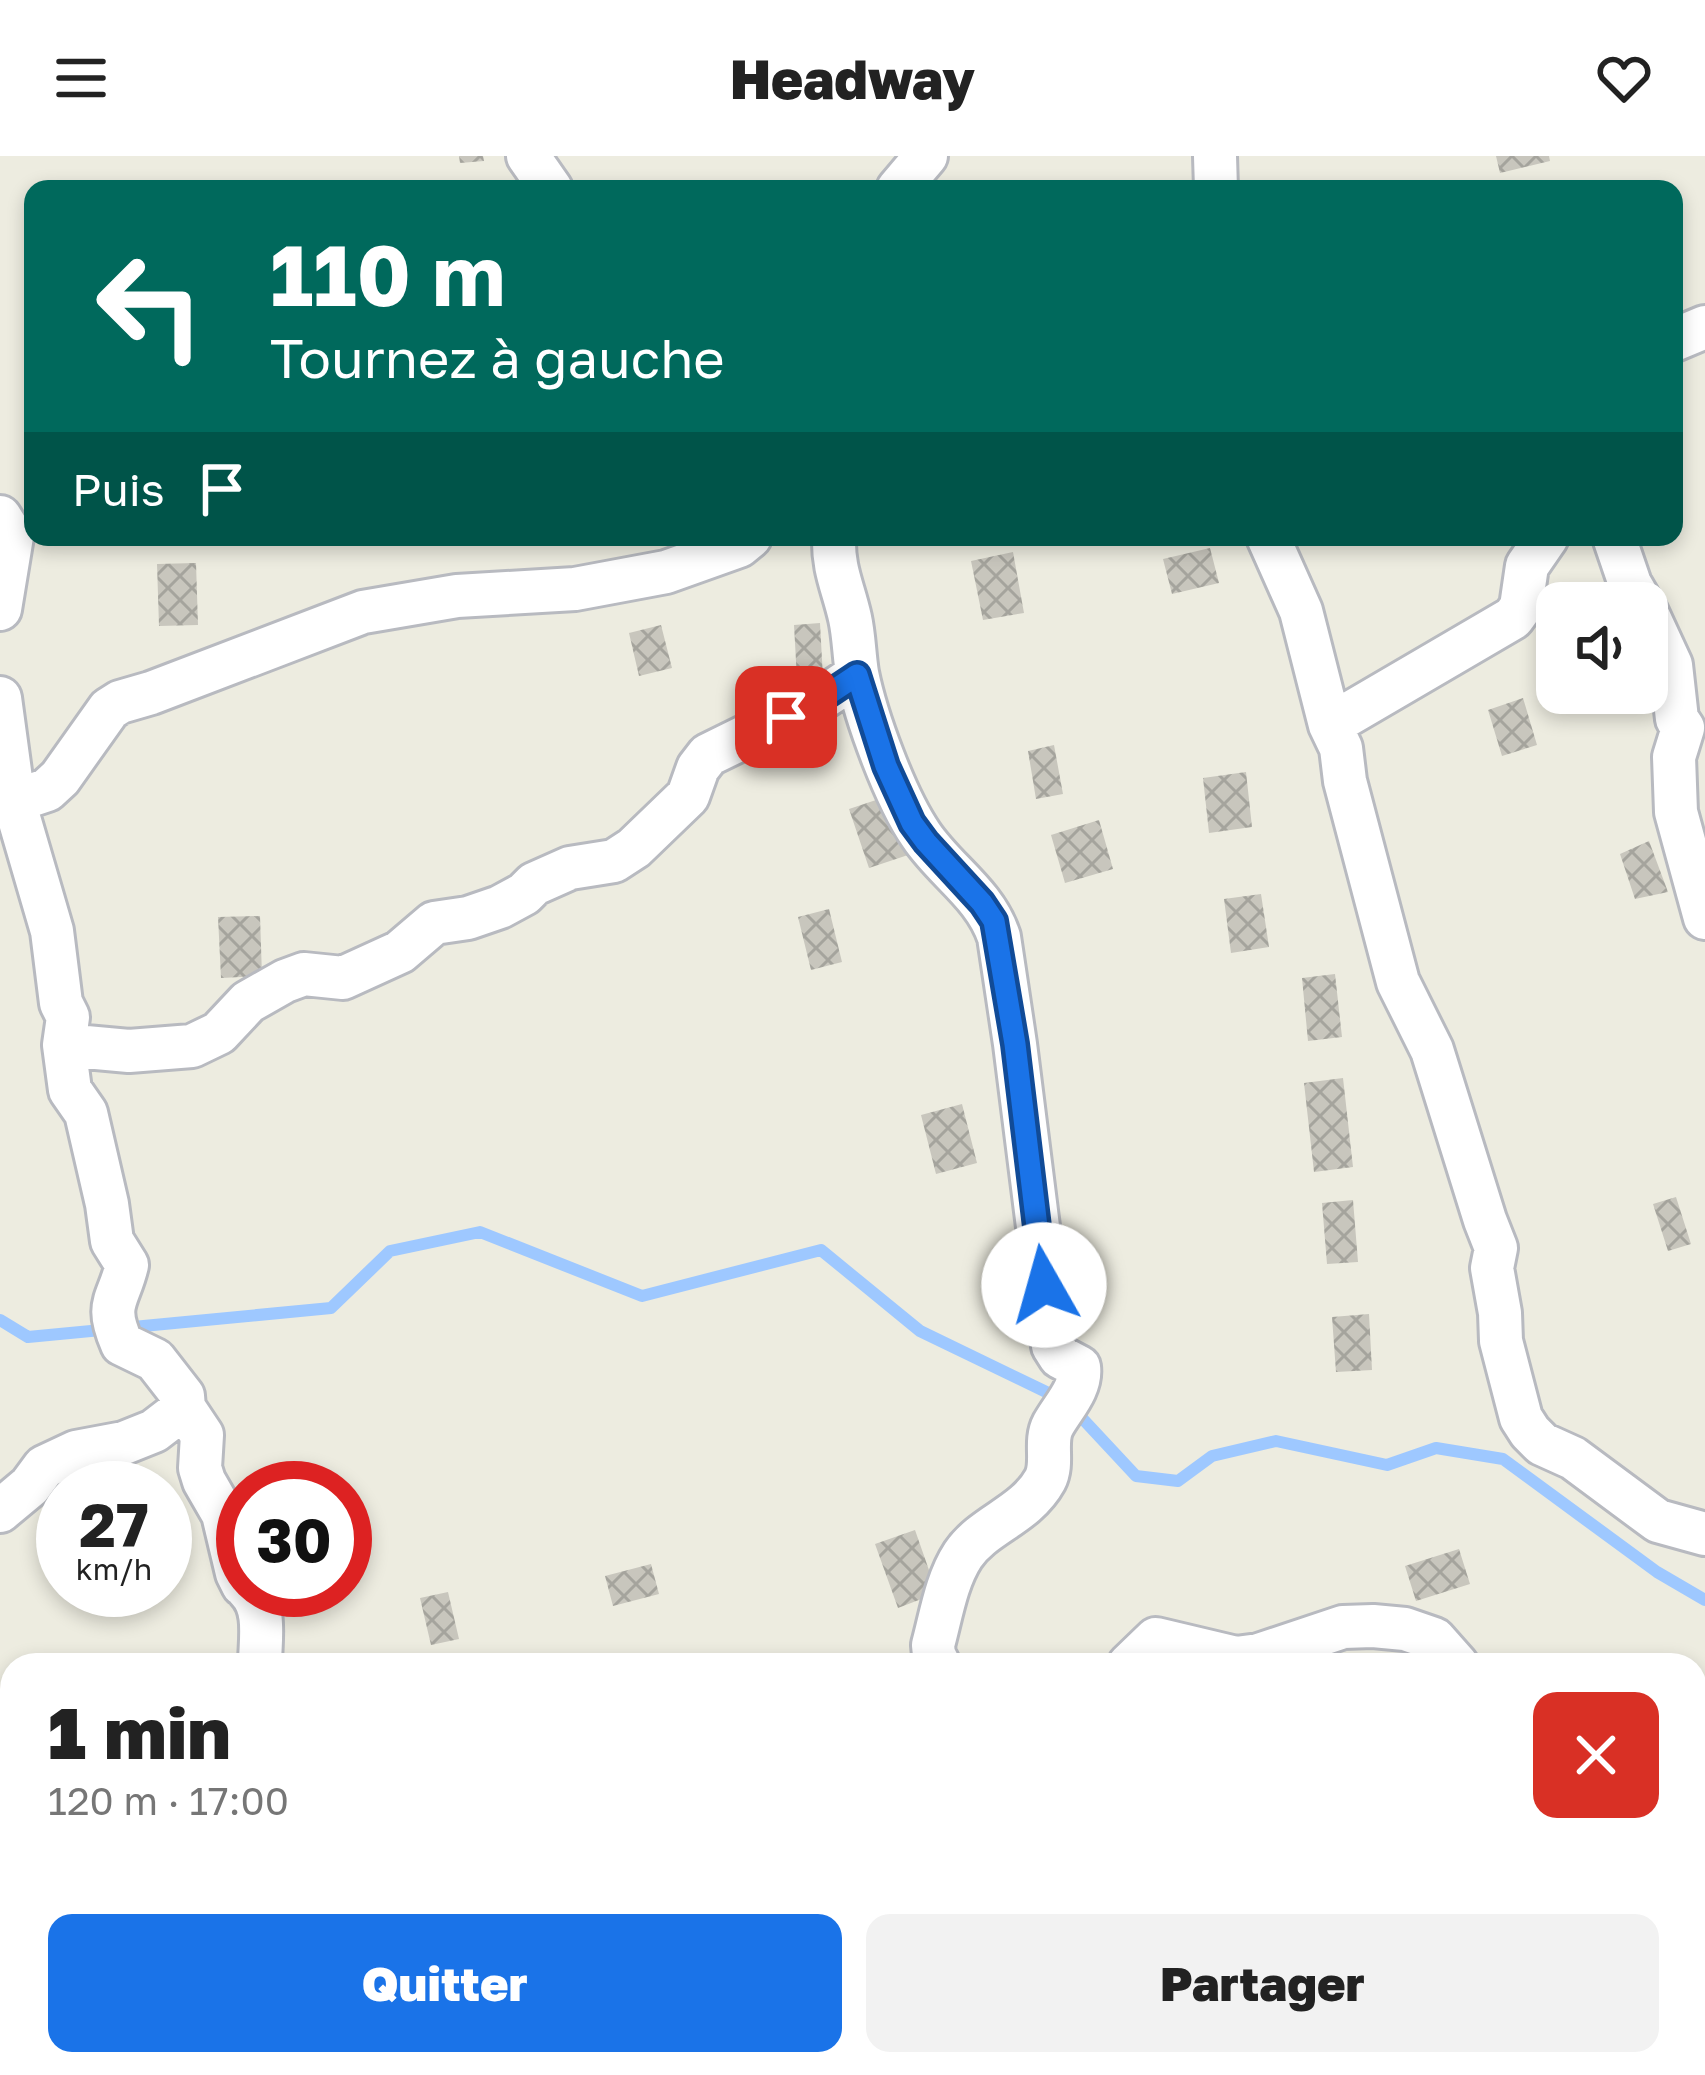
<!DOCTYPE html>
<html lang="fr">
<meta charset="utf-8">
<style>
:root{--surface:#fff;--page:#f2f2f2;--text:#222;--muted:#767676;--accent:#1a73e8}
body{margin:0;font-family:"Golos Text",sans-serif;background:var(--page);color:var(--text);height:100vh;display:flex;flex-direction:column;font-size:45px;white-space:nowrap}
*{box-sizing:border-box;margin:0}
p{font-size:39px;color:var(--muted)}
.icon{flex:none;width:66px;height:66px;fill:none;stroke:currentColor;stroke-width:2;stroke-linecap:round;stroke-linejoin:round}
.map{position:relative;flex:1;overflow:hidden}
.panel{position:absolute;left:0px;top:1497px;width:1707px;height:423px;display:flex;flex-direction:column;background:var(--surface);border-radius:36px 36px 0 0;box-shadow:0 6px 18px #0003}
.panel>*{flex:none}
.top-card{position:absolute;left:24px;top:24px;width:1659px;height:366px;border-radius:24px;box-shadow:0 6px 18px #0003;background:#00695c;color:#fff;overflow:hidden}
.controls{position:absolute;left:1536px;top:426px;display:grid;gap:24px}
.controls a{display:grid;place-items:center;width:132px;height:132px;border-radius:24px;background:var(--surface);box-shadow:0 6px 18px #0003;font-size:60px}
.speed{position:absolute;left:36px;top:1305px;display:flex;gap:24px;font-size:60px;font-weight:700;text-align:center}
.speed>*{display:grid;place-content:center;width:156px;height:156px;border-radius:50%;background:var(--surface);box-shadow:0 6px 18px #0003;line-height:1}
.speed small{font-size:30px;font-weight:400}
.speed .limit{border:18px solid #d22;background:#fff;color:#111}
.pin{position:absolute;display:grid;place-items:center;width:102px;height:102px;color:#fff;margin:-51px;border-radius:24px;box-shadow:0 6px 18px #0006}
.me{position:absolute;width:132px;margin:-66px;rotate:353deg;stroke-linejoin:round;filter:drop-shadow(0 0 9px #0008)}
.turn{display:flex;align-items:center;gap:42px;height:252px;padding:0 48px;font-size:54px}
.turn .icon{width:156px;height:156px;stroke-width:2.5}
.turn b{display:block;font-size:84px;line-height:102px}
.then{display:flex;align-items:center;height:114px;padding:0 48px;background:#0003;gap:24px;font-size:45px}
.round{display:grid;place-items:center;flex:none;width:126px;height:126px;border-radius:24px;background:var(--page)}
.headline{display:flex;align-items:center;justify-content:space-between;height:204px;padding:0 48px}
h1{font-size:72px;font-weight:800;line-height:90px}
.action{display:flex;gap:24px;margin-top:auto;padding:24px 48px}
.action a{flex:1;height:138px;border-radius:24px;background:var(--accent);color:#fff;font-size:48px;font-weight:800;line-height:138px;text-align:center}
.action a+a{background:var(--page);color:var(--text)}
header{display:flex;justify-content:space-between;align-items:center;height:156px;padding:0 48px;background:var(--surface);font-size:54px;font-weight:800}
.map>svg:first-child{display:block}
</style>
<header><svg class="icon" aria-label="menu" viewBox="0 0 24 24"><path d="M4 6h16M4 12h16M4 18h16"/></svg>Headway<svg class="icon" aria-label="heart" viewBox="0 0 24 24"><path d="M12 20l-8-8c-3-5 5-10 8-4 3-6 11-1 8 4z"/></svg></header>
<div class="map">
<svg width="1705" height="1919" viewBox="0 0 1705 1919">
<defs>
<pattern id="building-cross-hatch" width="8" height="8" patternUnits="userSpaceOnUse" patternTransform="scale(3)"><rect width="8" height="8" fill="#c8c6bd"/><path d="M0 0l8 8M0 8l8-8" fill="none" stroke="#a5a49d"/></pattern>
</defs>
<rect width="100%" height="100%" fill="#edece0"/>
<g fill="none" stroke-linecap="round" stroke-linejoin="round">
<!-- stream -->
<path stroke="#9ec8ff" stroke-width="12" d="M0 1164 28 1181 331 1152 390 1095 480 1076 642 1140 821 1094 920 1175 1067 1246 1136 1320 1178 1325 1212 1300 1276 1285 1387 1309 1436 1292 1503 1303 1657 1416 1705 1444"/>
</g>
<!-- building -->
<path fill="url(#building-cross-hatch)" d="M459 0H483L484 5 460 7Z
M1496 0H1549L1550 5 1500 17Z
M1210 392 1219 427 1172 438 1163 403Z
M1013 396 1024 457 983 464 971 405Z
M196 407 198 469 159 470 157 408Z
M820 467 823 522 797 523 794 469Z
M661 469 672 512 639 520 629 477Z
M1523 542 1537 589 1502 600 1488 554Z
M1054 589 1063 638 1036 643 1028 595Z
M1246 616 1252 671 1209 677 1203 622Z
M888 640 908 699 869 712 849 653Z
M1099 664 1113 713 1065 727 1051 679Z
M1649 685 1668 736 1635 743 1620 698Z
M1261 738 1269 791 1231 797 1224 743Z
M829 753 842 806 811 814 798 761Z
M260 760 262 820 221 822 218 761Z
M1335 818 1342 881 1308 885 1302 822Z
M1343 922 1353 1011 1314 1016 1304 927Z
M962 948 977 1007 936 1018 921 959Z
M1676 1041 1691 1088 1668 1095 1653 1048Z
M1353 1044 1358 1106 1327 1108 1322 1047Z
M1369 1158 1372 1214 1336 1216 1332 1161Z
M915 1374 937 1437 898 1452 875 1388Z
M1459 1393 1470 1428 1416 1445 1405 1410Z
M651 1408 659 1438 613 1450 605 1420Z
M448 1436 459 1483 431 1489 420 1442Z
M1695 1645 1705 1646V1680H1695Z
M1236 1908H1266L1269 1919H1240Z"/>
<g fill="none" stroke-linecap="round" stroke-linejoin="round">
<!-- street casing -->
<g stroke="#b8bac0" stroke-width="48">
<path id="street" d="M528 0 551 33
M1215 0 1216 33
M898 33 926 0
M1674 184 1705 171
M0 361 12 380 0 453
M834 381C833 414 843 431 850 462 854 480 854 498 857 517 866 562 895 641 921 679 945 715 985 738 999 781L1015 888 1053 1190 1060 1201 1079 1211C1082 1232 1063 1251 1053 1269 1044 1286 1054 1307 1045 1324 1025 1360 984 1368 963 1399 946 1425 941 1460 933 1489L934 1499 939 1509
M1268 381 1301 455 1330 569 1341 592 1345 625 1398 826 1432 894 1485 1064 1496 1092 1492 1112 1500 1157 1501 1185 1521 1262 1530 1276 1542 1288 1573 1302 1658 1365 1705 1378
M1614 381 1630 428 1641 447
M1647 457 1671 509 1677 563 1683 572 1674 601 1676 656 1705 762
M0 542 14 645 52 775 61 847 68 861 64 889 129 895 192 890 219 877 248 846 285 825 304 818 343 822 400 796 434 767 468 762 500 751 524 738 534 728 570 712 614 705 634 692 688 640 698 612 708 599 818 545 857 519
M1330 569 1513 462 1521 451 1527 410 1547 381
M14 645 47 634 60 622 109 553 120 546 151 537 363 456 457 440 575 433 666 416 739 390 750 381
M64 889 70 934 86 957 107 1048 112 1085 127 1109C118 1146 104 1147 122 1188L155 1204 183 1240 184 1252 202 1279 200 1312 204 1325 223 1358 237 1417 243 1429
M0 1355 30 1330 44 1311 76 1296 124 1287 154 1275 184 1252
M248 1434C267 1453 260 1484 260 1509
M1129 1509 1156 1483 1236 1502 1259 1499 1343 1471 1373 1470 1405 1473 1434 1483 1457 1509
M1695 1625 1705 1624
M1695 1775 1705 1772
M326 1908 328 1919
M982 1908 985 1919
M1208 1908 1211 1919
M1640 1908 1645 1919"/>
</g>
<!-- street -->
<use href="#street" stroke="#fff" stroke-width="42"/>
</g>
<g fill="none" stroke-linecap="round" stroke-linejoin="round">
<!-- route casing -->
<g stroke="#114b97" stroke-width="30">
<path id="route" d="M786 561 818 545 857 519 886 610 912 667 926 686 982 747 994 765 1015 888 1044 1129"/>
</g>
<!-- route -->
<use href="#route" stroke="#1a73e8" stroke-width="21"/>
</g>
</svg>
<div class="controls">
<a><svg class="icon" aria-label="sound" viewBox="0 0 24 24"><path d="M4 9h4l5-4v14l-5-4H4zM17 9q2 3 0 6"/></svg></a>
</div>
<div class="speed"><div>27<small>km/h</small></div><div class="limit">30</div></div>
<div class="pin" style="left:786px;top:561px;background:#d93025"><svg class="icon" aria-label="arrive" viewBox="0 0 24 24"><path d="M6 21V4h12l-3 4 3 4H6"/></svg></div>
<svg class="me" style="left:1044px;top:1129px" viewBox="-20 -20 40 40"><circle r="19" fill="#fff"/><path d="M0-13L10 11 0 6-10 11z" fill="#1a73e8"/></svg>
<div class="top-card">
<div class="turn"><svg class="icon" aria-label="left" viewBox="0 0 24 24"><path d="M17 20v-9H6M10 6l-5 5 5 5"/></svg><div><b>110 m</b>Tournez à gauche</div></div>
<div class="then">Puis<svg class="icon" aria-label="arrive" viewBox="0 0 24 24"><path d="M6 21V4h12l-3 4 3 4H6"/></svg></div>
</div>
<section class="panel">
<div class="headline"><div><h1>1 min</h1><p>120 m · 17:00</p></div><a class="round" style="background:#d93025;color:#fff"><svg class="icon" aria-label="close" viewBox="0 0 24 24"><path d="M6 6l12 12M18 6L6 18"/></svg></a></div>
<div class="action"><a>Quitter</a><a>Partager</a></div>
</section>
</div>
